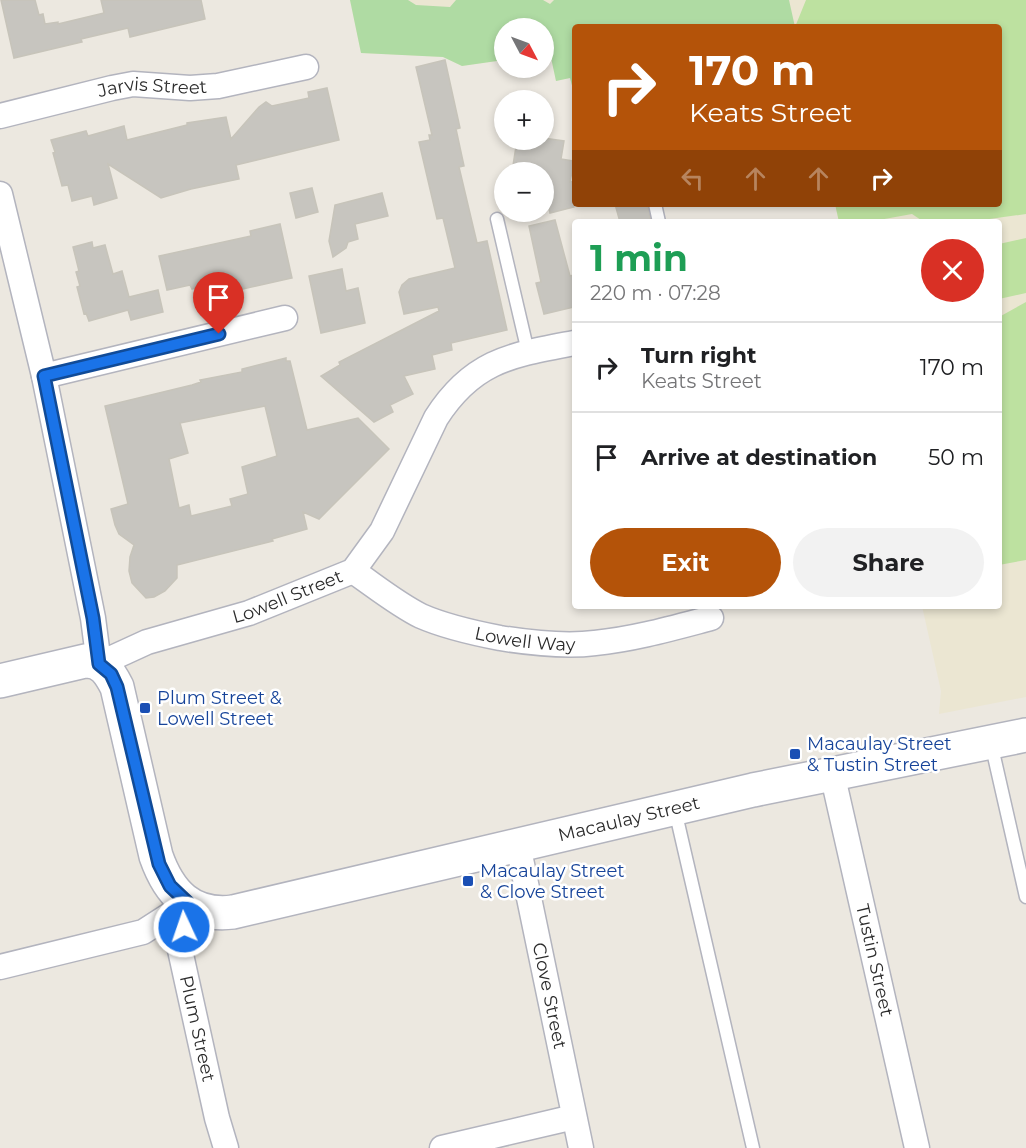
<!DOCTYPE html>
<meta charset="utf-8">
<style>
:root{--surface:#fff;--page:#f2f2f2;--text:#202124;--muted:#757577;--line:#e0e0e0;--accent:#b45309}
body{margin:0;font-family:Montserrat,sans-serif;background:var(--page);color:var(--text);height:100vh;display:flex;flex-direction:column;font-size:22px;white-space:nowrap}
*{box-sizing:border-box;margin:0}
p{font-size:20px;color:var(--muted)}
.icon{flex:none;width:33px;height:33px;fill:none;stroke:currentColor;stroke-width:2;stroke-linecap:round;stroke-linejoin:round}
.map{position:relative;flex:1;overflow:hidden}
.drawer{position:absolute;left:572px;top:219px;width:430px;height:390px;display:flex;flex-direction:column;background:var(--surface);border-radius:6px;box-shadow:0 3px 9px #0003}
.drawer>*{flex:none}
.hud{position:absolute;left:572px;top:24px;width:430px;height:183px;border-radius:6px;box-shadow:0 3px 9px #0003;background:#b45309;color:#fff;overflow:hidden}
.needle{width:39px;rotate:131deg}
.tools{position:absolute;left:494px;top:18px;display:grid;gap:12px}
.tools a{display:grid;place-items:center;width:60px;height:60px;border-radius:50%;background:var(--surface);box-shadow:0 3px 9px #0003;font-size:30px}
.pin{position:absolute;display:grid;place-items:center;width:51px;height:51px;color:#fff;margin:-62px -26px;border-radius:50% 50% 50% 0;rotate:-45deg;box-shadow:0 0 6px #0007}
.pin .icon{rotate:45deg}
.me{position:absolute;width:66px;margin:-33px;rotate:357deg;stroke-linejoin:round;filter:drop-shadow(0 0 4px #0008)}
.turn{display:flex;align-items:center;gap:21px;height:126px;padding:0 18px;font-size:27px}
.turn .icon{width:78px;height:78px;stroke-width:2.5}
.turn b{display:block;font-size:42px;line-height:51px}
.lanes{display:flex;align-items:center;height:57px;padding:0 18px;background:#0003;justify-content:center;gap:30px;direction:ltr}
.lanes .off{opacity:.35}
.round{display:grid;place-items:center;flex:none;width:63px;height:63px;border-radius:32px;background:var(--page)}
.overview{display:flex;align-items:center;justify-content:space-between;height:102px;padding:0 18px}
h1{font-size:36px;font-weight:700;line-height:45px;color:#1e9e55}
.cta{display:flex;gap:12px;margin-top:auto;padding:12px 18px}
.cta a{flex:1;height:69px;border-radius:36px;background:var(--accent);color:#fff;font-size:24px;font-weight:700;line-height:69px;text-align:center}
.cta a+a{background:var(--page);color:var(--text)}
ul{padding:0;list-style:none}
li{display:flex;align-items:center;gap:18px;height:90px;padding:0 18px;border-top:2px solid var(--line)}
li div{flex:1}
li b{display:block;font-size:22px}
li em{font-style:normal}
.map>svg:first-child{display:block}
</style>
<div class="map">
<svg width="1026" height="1148" viewBox="0 0 1026 1148">
<rect width="100%" height="100%" fill="#ece8e0"/>
<!-- education -->
<path fill="#ebe6d2" d="M350 0H1026V697L939 714 941 691 922 606H999V222H839L835 204H999V27H574V93L570 78 556 81 550 53 543 54V28H504V60L462 66 443 57 361 53Z"/>
<!-- green -->
<path fill="#afdba3" d="M350 0H408L416 5 450 7 456 0H543L550 4 554 0H789L795 27H574V93L570 78 556 81 550 53 543 54V28H504V60L462 66 443 57 361 53Z"/>
<!-- pitch -->
<path fill="#bde1a0" d="M806 0H1026V214L968 222H924L912 214 868 222H839L835 204H999V27H795Z
M1026 238V293L999 299V244Z
M1026 302V560L999 565V317Z"/>
<!-- building -->
<path fill="#c7c5bf" stroke="#c7c4ba" stroke-width="1.5" fill-rule="evenodd" d="M1 0H35L39 15 43 14 45 24 58 22V24L104 13 101 0H201L205 19 130 37 128 28 81 39 82 42 14 58Z
M445 60 460 128 456 129 464 166 459 167 477 243 487 241 507 330 451 343 452 350 432 355 435 369 404 376 413 394 390 405 393 412 374 422 321 376 340 365 339 362 439 311 438 307 404 314 399 292 402 285 409 279 455 268 443 218 437 219 419 142 430 140 429 135H432L416 67Z
M327 88 339 140 236 165 239 179 191 189 161 198 108 164 117 198 94 205 92 196 72 201 68 185 62 186 53 153 55 152 51 140 86 131 88 136 124 126 127 140 187 125V123L226 117 231 139 259 107 266 102 272 106 309 98 308 92Z
M543 138 564 141 561 159 574 161 570 182 574 181V207L550 213 543 183V172H512L517 140H543Z
M312 188 318 212 296 218 290 193Z
M382 193 388 216 355 224 358 239 348 242 346 248 333 257 329 241 335 205Z
M615 204H647L651 222H620Z
M555 220 570 276 574 275V307L544 314 536 283 541 282 529 226Z
M280 224 292 278 198 299 195 288 192 289 190 285 167 290 159 256 251 236 250 231Z
M92 242 93 248 105 245 113 274 122 271 129 297 158 290 163 312 131 320 128 310 89 321 86 313 84 314 77 287 80 286 76 272 79 271 73 247Z
M342 269 346 291 358 288 365 323 321 333 309 276Z
M286 358V361H290L307 430 358 418 389 449 319 519 303 512 307 529 272 539 273 541 177 565V578L165 591 154 597 146 598 132 583 129 571 130 557 134 545 119 534 115 525 111 509 128 504 105 406 192 385 201 382 200 380 242 372V369ZM265 406 277 456 242 467 248 494 230 499 232 506 191 516 189 505 179 508 169 459 188 453 180 423Z"/>
<g fill="none" stroke-linecap="round" stroke-linejoin="round">
<!-- lane casing -->
<g stroke="#b3b4be" stroke-width="15">
<path id="lane" d="M655 204 659 222
M497 219 528 352
M991 743 1026 897
M675 810 753 1148"/>
</g>
<!-- street casing -->
<g stroke="#b3b4be" stroke-width="27">
<g id="street">
<path id="s1" d="M0 116 112 88 133 84 190 88 218 86 306 67"/>
<path id="s2" d="M0 194 44 376 93 618 99 664 147 642 249 613 353 571 382 531 436 418C473 360 512 355 574 343"/>
<path d="M44 376 285 318"/>
<path id="s3" d="M353 571C375 586 397 604 421 616 446 627 474 633 500 638 531 643 564 647 595 643 635 639 673 628 711 618"/>
<path id="s4" d="M832 773 917 1148"/>
<path id="s5" d="M518 845 581 1148"/>
<path id="s6" d="M188 903 180 950 217 1118 226 1148"/>
<path d="M0 967 143 932 188 903"/>
<path d="M442 1148 574 1117"/>
</g>
</g>
<!-- secondary casing -->
<g stroke="#b3b4be" stroke-width="36">
<g id="secondary">
<path id="s7" d="M0 681 85 661C102 660 110 673 117 687L156 856C169 893 191 917 233 912L753 790 1026 735"/>
</g>
</g>
<!-- lane -->
<use href="#lane" stroke="#fff" stroke-width="12"/>
<!-- street -->
<use href="#street" stroke="#fff" stroke-width="24"/>
<!-- secondary -->
<use href="#secondary" stroke="#fff" stroke-width="33"/>
</g>
<g fill="none" stroke-linecap="round" stroke-linejoin="round">
<!-- route casing -->
<g stroke="#114b97" stroke-width="15">
<path id="route" d="M184 927 188 903 170 886 159 864 117 687 111 674 99 664 93 618 44 376 219 334"/>
</g>
<!-- route -->
<use href="#route" stroke="#1a73e8" stroke-width="10"/>
</g>
<!-- markers -->
<g fill="#1a4fb4" stroke="#fff" stroke-width="2">
<rect x="139" y="702" width="12" height="12" rx="3"/>
<rect x="789" y="748" width="12" height="12" rx="3"/>
<rect x="462" y="875" width="12" height="12" rx="3"/>
</g>
<g text-anchor="middle" dominant-baseline="central" stroke-width="5" stroke-linejoin="round" paint-order="stroke">
<!-- street labels -->
<g font-size="18" fill="#2c2c2c" stroke="#fff">
<text stroke="none"><textPath href="#s1" startOffset="156">Jarvis Street</textPath></text>
<text stroke="none"><textPath href="#s2" startOffset="681">Lowell Street</textPath></text>
<text stroke="none"><textPath href="#s3" startOffset="189">Lowell Way</textPath></text>
<text stroke="none"><textPath href="#s7" startOffset="816">Macaulay Street</textPath></text>
<text stroke="none"><textPath href="#s4" startOffset="192">Tustin Street</textPath></text>
<text stroke="none"><textPath href="#s5" startOffset="154">Clove Street</textPath></text>
<text stroke="none"><textPath href="#s6" startOffset="128">Plum Street</textPath></text>
</g>
<!-- transit labels -->
<g font-size="18" fill="#164399" stroke="#fff" text-anchor="start">
<text x="157" y="698">Plum Street &amp;<tspan x="157" dy="21">Lowell Street</tspan></text>
<text x="807" y="744">Macaulay Street<tspan x="807" dy="21">&amp; Tustin Street</tspan></text>
<text x="480" y="871">Macaulay Street<tspan x="480" dy="21">&amp; Clove Street</tspan></text>
</g>
</g>
</svg>
<div class="tools">
<a><svg class="needle" viewBox="-14 -14 28 28"><path d="M0-13l5 13h-10z" fill="#e53935"/><path d="M0 13l5-13h-10z" fill="#757577"/></svg></a>
<a>+</a>
<a>−</a>
</div>
<div class="pin" style="left:219px;top:334px;background:#d93025"><svg class="icon" aria-label="arrive" viewBox="0 0 24 24"><path d="M6 21V4h12l-3 4 3 4H6"/></svg></div>
<svg class="me" style="left:184px;top:927px" viewBox="-20 -20 40 40"><circle r="17" fill="#1a73e8" stroke="#fff" stroke-width="3"/><path d="M0-11L8 9 0 5-8 9z" fill="#fff"/></svg>
<div class="hud">
<div class="turn"><svg class="icon" aria-label="right" viewBox="0 0 24 24"><path d="M7 20v-9h11M14 6l5 5-5 5"/></svg><div><b>170 m</b>Keats Street</div></div>
<div class="lanes"><svg class="icon off" aria-label="left" viewBox="0 0 24 24"><path d="M17 20v-9H6M10 6l-5 5 5 5"/></svg><svg class="icon off" aria-label="ahead" viewBox="0 0 24 24"><path d="M12 20V5M6 11l6-6 6 6"/></svg><svg class="icon off" aria-label="ahead" viewBox="0 0 24 24"><path d="M12 20V5M6 11l6-6 6 6"/></svg><svg class="icon" aria-label="right" viewBox="0 0 24 24"><path d="M7 20v-9h11M14 6l5 5-5 5"/></svg></div>
</div>
<section class="drawer">
<div class="overview"><div><h1>1 min</h1><p>220 m · 07:28</p></div><a class="round" style="background:#d93025;color:#fff"><svg class="icon" aria-label="close" viewBox="0 0 24 24"><path d="M6 6l12 12M18 6L6 18"/></svg></a></div>
<ul>
<li><svg class="icon" aria-label="right" viewBox="0 0 24 24"><path d="M7 20v-9h11M14 6l5 5-5 5"/></svg><div><b>Turn right</b><p>Keats Street</p></div><em>170 m</em></li>
<li><svg class="icon" aria-label="arrive" viewBox="0 0 24 24"><path d="M6 21V4h12l-3 4 3 4H6"/></svg><div><b>Arrive at destination</b></div><em>50 m</em></li>
</ul>
<div class="cta"><a>Exit</a><a>Share</a></div>
</section>
</div>
